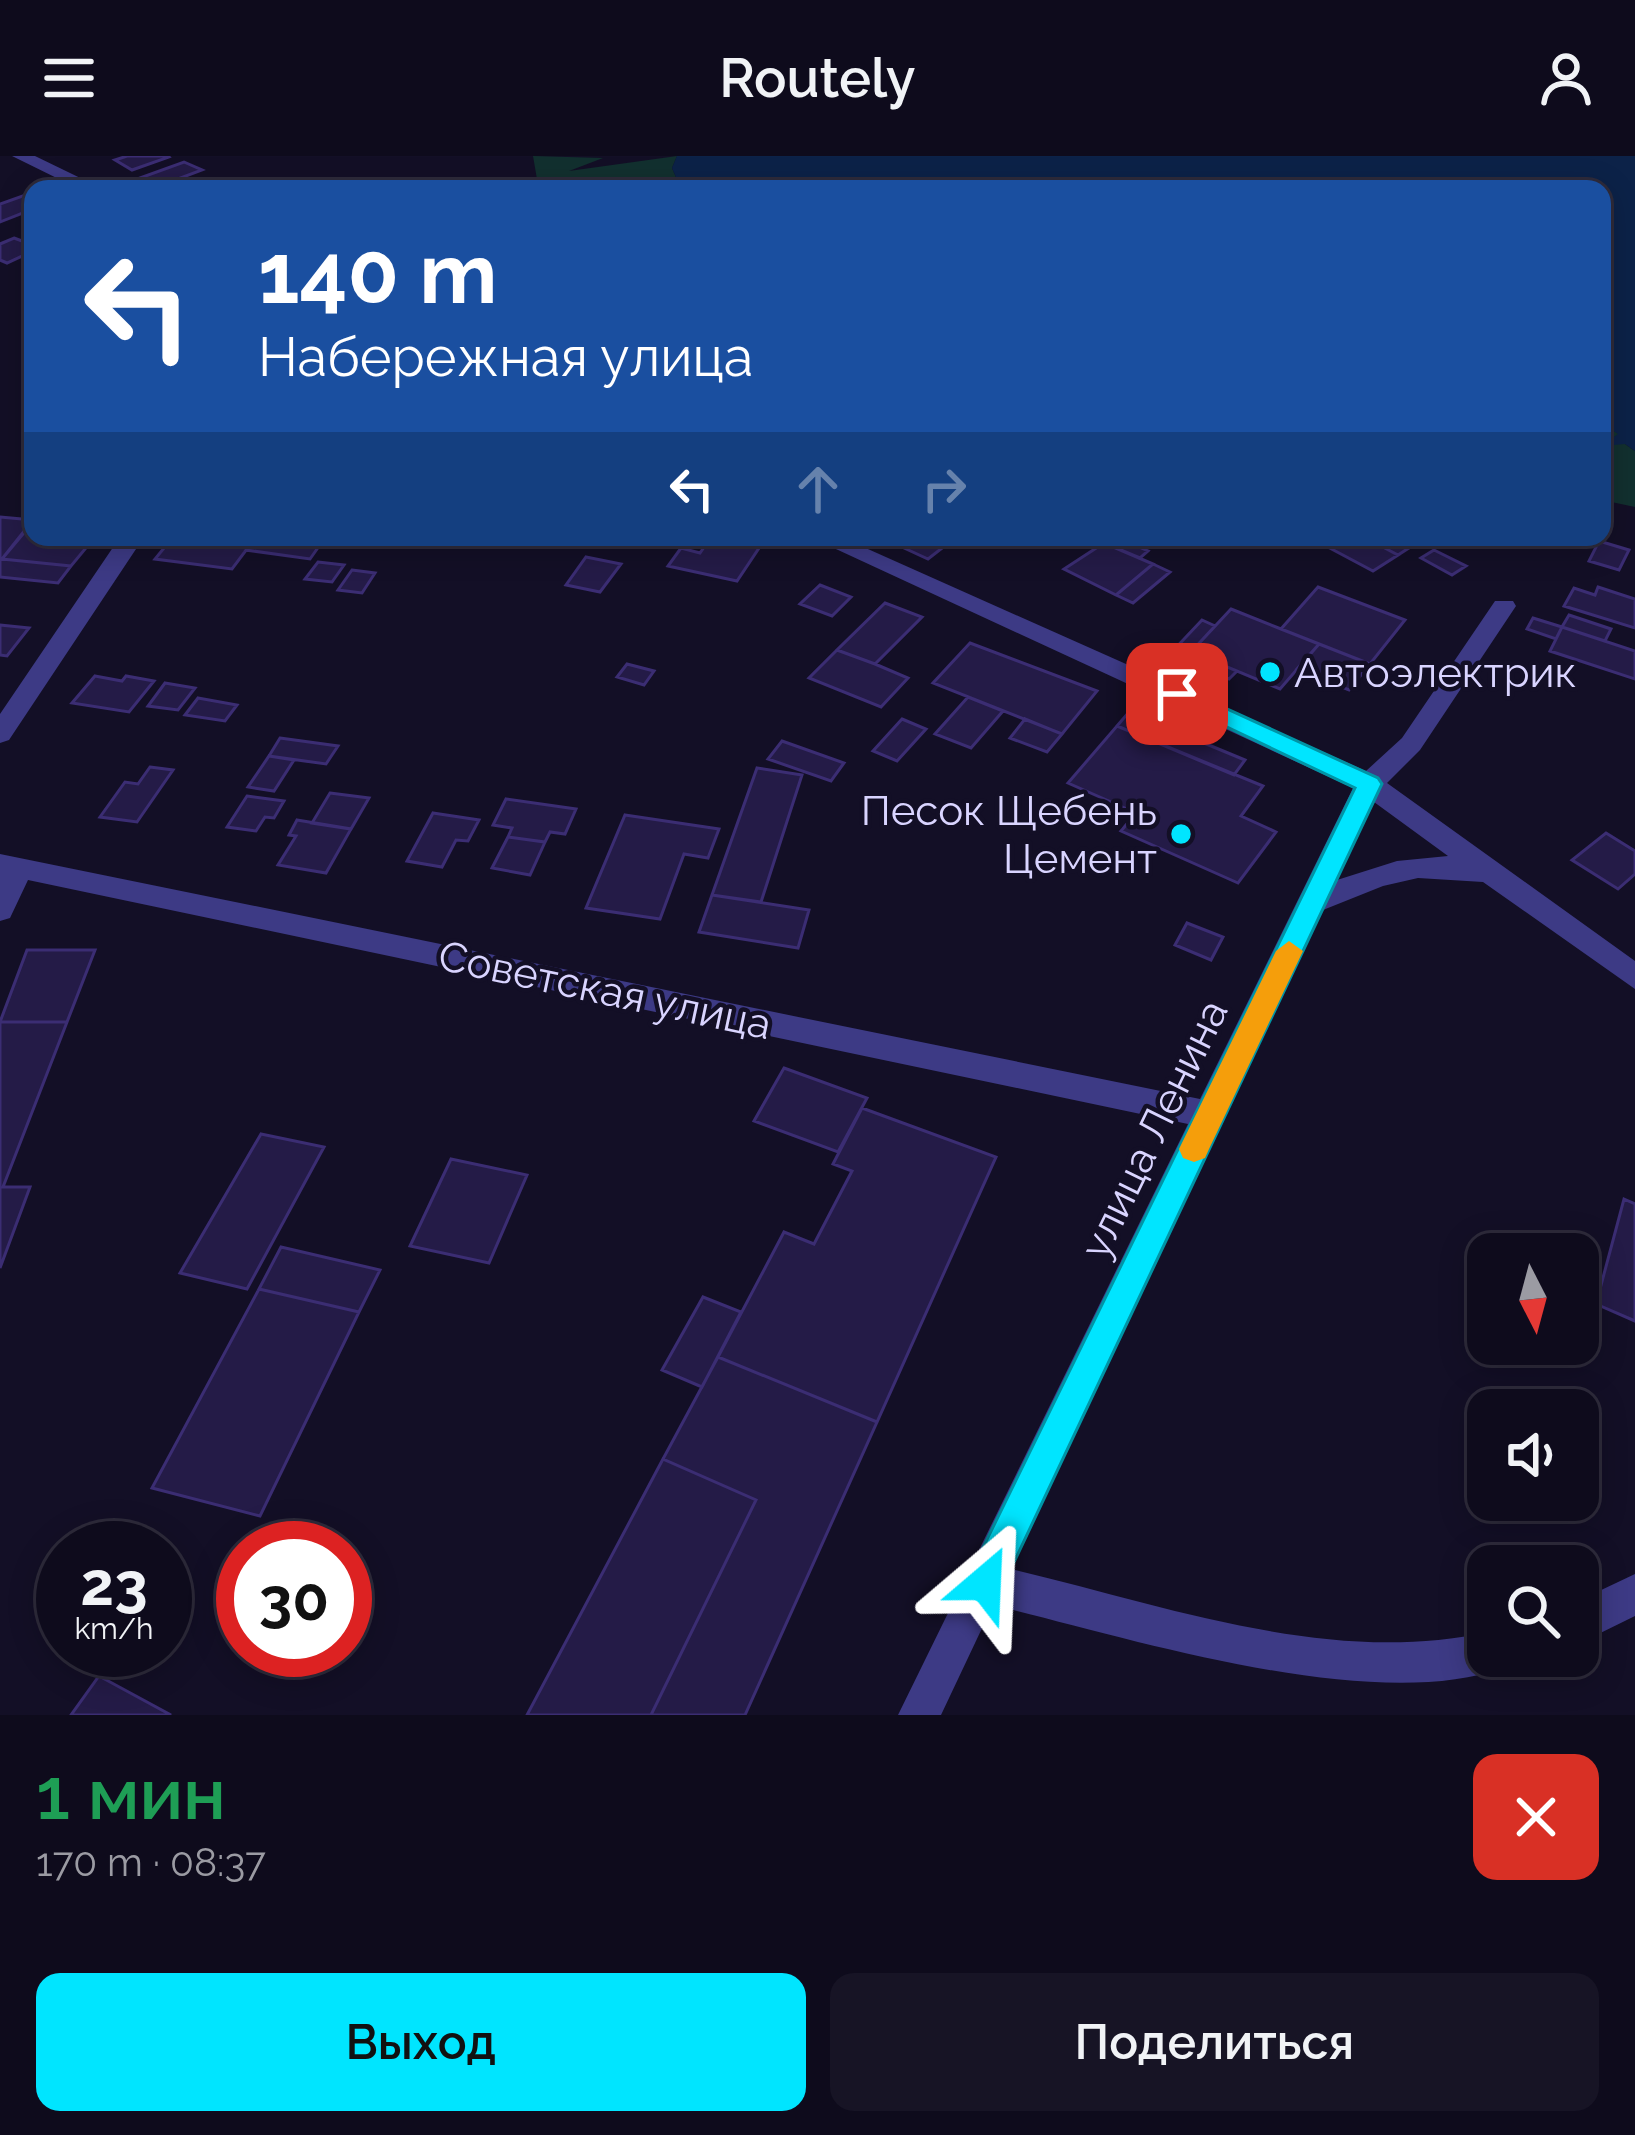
<!DOCTYPE html>
<html lang="ru">
<meta charset="utf-8">
<style>
:root{--surface:#0e0b1c;--page:#171425;--text:#f1f3f6;--muted:#9b9ba3;--line:#2e2b3b;--accent:#00e5ff}
body{margin:0;font-family:Raleway,sans-serif;background:var(--page);color:var(--text);height:100vh;display:flex;flex-direction:column;font-size:45px;white-space:nowrap}
*{box-sizing:border-box;margin:0}
p{font-size:39px;color:var(--muted)}
.icon{flex:none;width:66px;height:66px;fill:none;stroke:currentColor;stroke-width:2;stroke-linecap:round;stroke-linejoin:round}
.map{position:relative;height:1559px;overflow:hidden}
.side{display:flex;flex-direction:column;background:var(--surface);flex:1}
.side>*{flex:none}
.hud{position:absolute;left:24px;top:24px;width:1587px;height:366px;border-radius:24px;box-shadow:0 6px 30px #0003,0 0 0 3px var(--line);background:#1a4fa0;color:#fff;overflow:hidden}
.needle{width:78px;rotate:174deg}
.fabs{position:absolute;left:1467px;top:1077px;display:grid;gap:24px}
.fabs a{display:grid;place-items:center;width:132px;height:132px;border-radius:24px;background:var(--surface);box-shadow:0 6px 30px #0003,0 0 0 3px var(--line);font-size:60px}
.speed{position:absolute;left:36px;top:1365px;display:flex;gap:24px;font-size:60px;font-weight:700;text-align:center}
.speed>*{display:grid;place-content:center;width:156px;height:156px;border-radius:50%;background:var(--surface);box-shadow:0 6px 30px #0003,0 0 0 3px var(--line);line-height:1}
.speed small{font-size:30px;font-weight:400}
.speed .limit{border:18px solid #d22;background:#fff;color:#111}
.pin{position:absolute;display:grid;place-items:center;width:102px;height:102px;color:#fff;margin:-51px;border-radius:24px;box-shadow:0 6px 18px #0006}
.me{position:absolute;width:132px;margin:-66px;rotate:26deg;stroke-linejoin:round;filter:drop-shadow(0 0 9px #0008)}
.turn{display:flex;align-items:center;gap:42px;height:252px;padding:0 36px;font-size:54px}
.turn .icon{width:156px;height:156px;stroke-width:2.5}
.turn b{display:block;font-size:84px;line-height:102px}
.lanes{display:flex;align-items:center;height:114px;padding:0 36px;background:#0003;justify-content:center;gap:60px;direction:ltr}
.lanes .off{opacity:.35}
.round{display:grid;place-items:center;flex:none;width:126px;height:126px;border-radius:24px;background:var(--page)}
.headline{display:flex;align-items:center;justify-content:space-between;height:204px;padding:0 36px}
h1{font-size:72px;font-weight:600;line-height:90px;color:#1e9e55}
.primary-button{display:flex;gap:24px;margin-top:auto;padding:24px 36px}
.primary-button a{flex:1;height:138px;border-radius:24px;background:var(--accent);color:#111;font-size:48px;font-weight:600;line-height:138px;text-align:center}
.primary-button a+a{background:var(--page);color:var(--text)}
header{display:flex;justify-content:space-between;align-items:center;height:156px;padding:0 36px;background:var(--surface);font-size:54px;font-weight:600}
.map>svg:first-child{display:block}
</style>
<header><svg class="icon" aria-label="menu" viewBox="0 0 24 24"><path d="M4 6h16M4 12h16M4 18h16"/></svg>Routely<svg class="icon" aria-label="person" viewBox="0 0 24 24"><circle cx="12" cy="8" r="4"/><path d="M4 21q1-7 8-7t8 7"/></svg></header>
<div class="map">
<svg width="1635" height="1559" viewBox="0 0 1635 1559">
<rect width="100%" height="100%" fill="#130f26"/>
<!-- green -->
<path fill="#12302f" d="M533 0 603 2 569 15 677 0 672 12 679 28 687 33H547L538 29Z
M1602 267 1619 278 1605 288H1625L1635 295V351L1602 344Z"/>
<!-- water -->
<path fill="#0c2248" d="M677 0H1635V295L1625 288 1602 290 1618 278 1602 267V33H687L679 28 672 12Z"/>
<!-- building -->
<path fill="#241b47" stroke="#3b2d73" stroke-width="3" d="M127 0H168L169 1 132 14 115 4Z
M184 6 202 14 154 32 137 23Z
M31 37 33 53 0 66V48Z
M14 82 33 89V95L7 107 0 104V88Z
M0 361 33 364 2 403 0 402Z
M33 366V381H95L71 410 2 403Z
M173 381H256L232 413 155 403Z
M256 381H311L324 383 310 403 246 394Z
M711 381 761 389 737 425 668 410 681 392 700 397Z
M916 381H952L955 382 928 403 902 391Z
M1110 381H1116L1148 395 1140 402 1104 387Z
M1309 381H1364L1398 399 1373 415Z
M1364 381H1402L1415 388 1398 399Z
M1599 385 1629 394 1619 414 1589 405Z
M1104 387 1153 408 1116 439 1064 413Z
M1434 394 1466 410 1452 419 1421 402Z
M586 401 621 408 600 436 566 429Z
M0 402 2 403 71 410 58 427 0 421Z
M318 406 344 409 332 426 305 423Z
M1153 408 1170 416 1133 447 1116 439Z
M352 414 375 417 362 437 338 434Z
M820 429 851 441 832 460 800 448Z
M1318 431 1405 464 1370 508 1281 473Z
M1598 431 1635 443V472L1564 450 1574 432 1595 439Z
M885 447 922 461 875 508 837 494Z
M1231 453 1281 473 1319 488 1280 533 1191 496Z
M1569 459 1611 473 1605 485 1562 471Z
M1533 462 1562 471 1556 483 1527 473Z
M1202 464 1215 470 1191 496 1237 515 1229 523 1170 498Z
M0 469 29 472 7 500 0 499Z
M1562 471 1635 495V523L1550 495Z
M970 487 1097 535 1062 578 933 527Z
M1319 488 1370 508 1349 534 1297 513Z
M837 494 875 508 908 522 881 551 809 522Z
M627 508 654 515 644 529 617 521Z
M95 520 122 525 126 520 154 525 129 556 72 547Z
M165 527 195 532 178 554 148 550Z
M968 541 1003 555 971 592 935 578Z
M198 542 237 549 225 565 185 559Z
M1129 556 1245 604 1234 619 1117 570Z
M902 563 926 573 897 605 873 595Z
M1025 563 1062 578 1047 596 1010 582Z
M1117 570 1263 630 1241 660 1276 676 1238 727 1121 675 1136 657 1068 627Z
M280 582 338 590 326 608 269 600Z
M782 585 844 607 831 625 768 603Z
M269 600 294 604 274 635 248 631Z
M150 611 173 614 137 666 100 661 125 626 138 628Z
M757 612 802 619 761 746 712 739Z
M330 637 369 642 351 673 312 667Z
M247 640 284 645 274 662 265 661 256 675 227 671Z
M506 643 576 653 565 678 550 676 545 686 508 681 512 672 493 669Z
M433 657 479 664 468 685 456 684 442 711 407 705Z
M625 659 719 673 708 702 684 698 660 763 586 752Z
M297 664 351 673 326 717 278 709 296 680 289 679Z
M1606 677 1635 695V718L1618 733 1572 704Z
M508 681 545 686 530 719 492 712Z
M712 739 809 754 798 792 699 776Z
M1187 767 1223 781 1211 804 1175 789Z
M27 794H95L67 866H0Z
M0 866H67L3 1031H30L0 1112Z
M784 912 867 942 838 996 754 965Z
M862 952 996 1001 877 1266 718 1201 784 1076 814 1088 852 1015 833 1008Z
M261 978 324 991 247 1133 180 1117Z
M451 1003 527 1019 489 1107 410 1090Z
M1624 1043 1635 1048V1165L1596 1148Z
M281 1091 380 1114 359 1156 259 1133Z
M259 1133 359 1156 260 1360 152 1332Z
M703 1141 741 1156 702 1231 662 1214Z
M718 1201 877 1266 745 1559H651L756 1344 663 1303Z
M663 1303 756 1344 651 1559H527Z
M99 1520 171 1559H71Z"/>
<g fill="none" stroke-linecap="round" stroke-linejoin="round">
<!-- minor -->
<path fill="#3d3a85" fill-rule="evenodd" d="M12 0H35L103 33H79Z
M120 381H144L9 584 0 587V558Z
M810 381H841L1366 615 1402 582 1495 445H1513L1516 450 1420 594 1387 627 1635 805V833L1483 726 1418 722 1383 730 1323 754 1011 1413C1165 1449 1329 1511 1488 1476V1500H1508L1503 1512C1371 1559 1131 1482 993 1449L941 1559H898L1188 968 28 724 10 762 0 765V698L1200 943 1353 632ZM1374 646 1448 700 1397 705 1337 724Z
M1635 1418V1460L1578 1488V1445Z"/>
</g>
<!-- route -->
<path fill="#00e5ff" stroke="#0095a6" stroke-width="3" d="M1177 530 1378 622 1382 628 998 1440 985 1446 972 1440 967 1427 972 1414 1355 632 1168 543 1165 538Z"/>
<!-- slow -->
<path fill="#f59e0b" d="M1289 785 1303 795 1209 993 1205 1002 1194 1006 1183 1002 1179 993 1276 795Z"/>
<!-- markers -->
<g fill="#00e5ff" stroke="#130f26" stroke-width="4.5">
<circle cx="1270" cy="516" r="12"/>
<circle cx="1181" cy="678" r="12"/>
</g>
<g text-anchor="middle" dominant-baseline="central" stroke-width="9" stroke-linejoin="round" paint-order="stroke">
<!-- poi labels -->
<g font-size="42" fill="#d9d4ff" stroke="#130f26" text-anchor="start">
<text x="1294" y="516">Автоэлектрик</text>
<text x="1157" y="654" text-anchor="end">Песок Щебень<tspan x="1157" dy="48">Цемент</tspan></text>
</g>
<!-- street labels -->
<g font-size="42" fill="#d9d4ff" stroke="#130f26">
<text transform="translate(605 834) rotate(12)">Советская улица</text>
<text transform="translate(1154 973) rotate(-64)">улица Ленина</text>
</g>
</g>
</svg>
<div class="fabs">
<a><svg class="needle" viewBox="-14 -14 28 28"><path d="M0-13l5 13h-10z" fill="#e53935"/><path d="M0 13l5-13h-10z" fill="#9b9ba3"/></svg></a>
<a><svg class="icon" aria-label="sound" viewBox="0 0 24 24"><path d="M4 9h4l5-4v14l-5-4H4zM17 9q2 3 0 6"/></svg></a>
<a><svg class="icon" aria-label="search" viewBox="0 0 24 24"><circle cx="10" cy="10" r="6"/><path d="M15 15l6 6"/></svg></a>
</div>
<div class="speed"><div>23<small>km/h</small></div><div class="limit">30</div></div>
<div class="pin" style="left:1177px;top:538px;background:#d93025"><svg class="icon" aria-label="arrive" viewBox="0 0 24 24"><path d="M6 21V4h12l-3 4 3 4H6"/></svg></div>
<svg class="me" style="left:985px;top:1427px" viewBox="-20 -20 40 40"><path d="M0-17L14 15 0 8-14 15z" fill="#00e5ff" stroke="#fff" stroke-width="4"/></svg>
<div class="hud">
<div class="turn"><svg class="icon" aria-label="left" viewBox="0 0 24 24"><path d="M17 20v-9H6M10 6l-5 5 5 5"/></svg><div><b>140 m</b>Набережная улица</div></div>
<div class="lanes"><svg class="icon" aria-label="left" viewBox="0 0 24 24"><path d="M17 20v-9H6M10 6l-5 5 5 5"/></svg><svg class="icon off" aria-label="ahead" viewBox="0 0 24 24"><path d="M12 20V5M6 11l6-6 6 6"/></svg><svg class="icon off" aria-label="right" viewBox="0 0 24 24"><path d="M7 20v-9h11M14 6l5 5-5 5"/></svg></div>
</div>
</div>
<section class="side">
<div class="headline"><div><h1>1 мин</h1><p>170 m · 08:37</p></div><a class="round" style="background:#d93025;color:#fff"><svg class="icon" aria-label="close" viewBox="0 0 24 24"><path d="M6 6l12 12M18 6L6 18"/></svg></a></div>
<div class="primary-button"><a>Выход</a><a>Поделиться</a></div>
</section>
